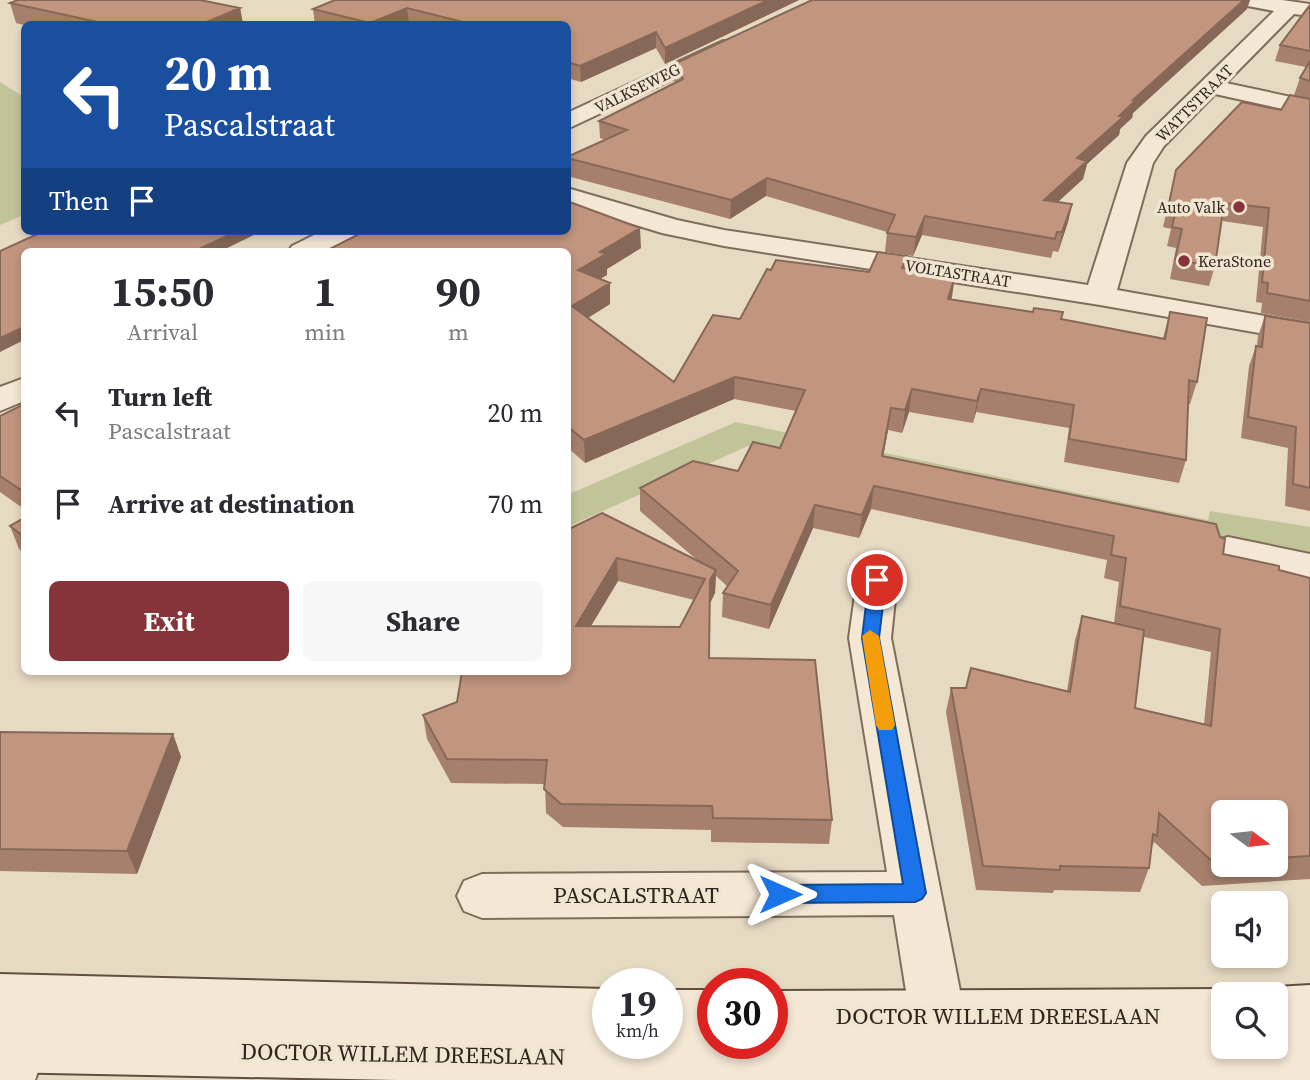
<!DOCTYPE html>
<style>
:root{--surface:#fff;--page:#f7f7f7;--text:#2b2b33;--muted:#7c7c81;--accent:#86343a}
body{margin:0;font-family:"Source Serif 4",serif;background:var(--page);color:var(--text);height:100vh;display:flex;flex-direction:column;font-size:26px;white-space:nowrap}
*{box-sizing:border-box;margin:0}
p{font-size:23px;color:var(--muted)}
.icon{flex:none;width:38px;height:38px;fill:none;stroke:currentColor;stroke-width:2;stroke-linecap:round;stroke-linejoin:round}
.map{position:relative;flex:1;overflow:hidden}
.side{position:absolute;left:21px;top:248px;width:550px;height:427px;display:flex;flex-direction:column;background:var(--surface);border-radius:10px;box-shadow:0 4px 10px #0003}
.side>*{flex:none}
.top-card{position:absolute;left:21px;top:21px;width:550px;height:214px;border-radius:10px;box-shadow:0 4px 10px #0003;background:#1a4fa0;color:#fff;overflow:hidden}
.needle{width:46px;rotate:105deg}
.fabs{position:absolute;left:1211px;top:800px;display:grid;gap:14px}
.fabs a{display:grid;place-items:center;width:77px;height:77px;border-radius:10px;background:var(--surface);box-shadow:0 4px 10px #0003;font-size:35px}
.speed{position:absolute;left:592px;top:968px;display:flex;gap:14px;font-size:35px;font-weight:700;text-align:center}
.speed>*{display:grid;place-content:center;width:91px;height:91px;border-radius:50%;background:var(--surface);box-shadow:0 4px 10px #0003;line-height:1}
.speed small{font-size:18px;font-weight:400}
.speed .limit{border:10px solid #d22;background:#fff;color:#111}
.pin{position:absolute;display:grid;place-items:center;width:60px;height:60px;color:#fff;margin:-30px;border:4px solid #fff;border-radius:50%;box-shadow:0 2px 7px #0007}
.me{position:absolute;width:77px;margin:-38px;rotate:90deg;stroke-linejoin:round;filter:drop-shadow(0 0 5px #0008)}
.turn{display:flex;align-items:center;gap:24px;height:147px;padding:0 28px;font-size:32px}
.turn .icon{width:91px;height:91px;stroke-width:2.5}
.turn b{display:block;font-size:49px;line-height:60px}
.then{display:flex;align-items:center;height:66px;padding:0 28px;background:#0003;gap:14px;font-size:26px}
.eta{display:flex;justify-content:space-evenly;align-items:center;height:119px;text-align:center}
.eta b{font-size:42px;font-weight:700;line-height:49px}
.cta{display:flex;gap:14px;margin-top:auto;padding:14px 28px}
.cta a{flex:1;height:80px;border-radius:10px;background:var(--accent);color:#fff;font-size:28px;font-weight:700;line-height:80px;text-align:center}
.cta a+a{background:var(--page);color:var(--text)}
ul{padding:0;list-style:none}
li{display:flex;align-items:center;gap:21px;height:91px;padding:0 28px}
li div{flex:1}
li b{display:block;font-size:26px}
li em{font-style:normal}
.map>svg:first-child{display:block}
</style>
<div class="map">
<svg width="1310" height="1080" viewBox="0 0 1310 1080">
<rect width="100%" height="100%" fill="#e7dac3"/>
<!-- green -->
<path fill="#c1c499" d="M0 82 24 97V215L0 225Z
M736 422 1208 520 1210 511 1310 527V555L897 479 748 446 567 527V495Z"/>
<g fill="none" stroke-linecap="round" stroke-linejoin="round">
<!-- minor casing -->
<g stroke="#7f6d5c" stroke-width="4">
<path id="minor" d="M1234 0H1282L1310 4V16L1294 14 1226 83 1310 101V115L1215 94 1164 146 1153 163 1117 290 1310 324V342L1100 305 724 246 662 233 567 204V188L677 220 724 230 1088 285 1127 163 1146 136 1274 11 1237 4Z
M1228 537 1310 554V580L1214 559 1209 550 1214 541Z
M877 567 891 571 897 580 891 638 970 1042 962 1060 942 1068 922 1060 914 1042 894 915 482 918 464 911 457 896 464 881 482 874 887 872 849 638 857 580 863 571Z"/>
</g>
<!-- tertiary casing -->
<g stroke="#7f6d5c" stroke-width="4">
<path id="tertiary" d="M723 41 731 42 734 47 731 52 567 129V113Z
M322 231H358C342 253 312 252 288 252L292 246Z
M24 378V401L0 411V387Z
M39 1004 59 1012 67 1030 59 1048 41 1063 35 1080H0V1027L19 1012Z"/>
</g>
<!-- secondary casing -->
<g stroke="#614e3f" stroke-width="4">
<path id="secondary" d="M0 974 607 989V1043H667V990H712V1043H772V991L1223 989 1237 994H1223V1046H1276V994H1257L1276 987 1310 985V1080H397L0 1072Z"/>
</g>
<!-- minor -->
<use href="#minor" fill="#f4e8d5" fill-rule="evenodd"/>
<!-- tertiary -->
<use href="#tertiary" fill="#f4e8d5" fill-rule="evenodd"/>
<!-- secondary -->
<use href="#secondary" fill="#f4e8d5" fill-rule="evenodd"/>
</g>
<!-- wall -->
<path fill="#a6806c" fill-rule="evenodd" d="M335 0H799L665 64 656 48 581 82 567 78V24H413L409 23 406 24H315L313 9Z
M812 0H1250L1247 9 1133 113 1132 118 1120 129 1119 135 1087 164 1083 179 1058 202 1072 204 1068 222 1058 252 1053 251 1051 258 922 235 913 256 885 252 887 232 766 196 730 219 567 176V157L605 140 600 138 599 121 675 82 674 81V64Z
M10 3 240 8 243 24 24 25 16 23Z
M1310 5V99L1294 95 1300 78 1306 67 1275 61 1280 45Z
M1310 99V322L1261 313 1262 303 1256 302 1263 227 1222 221 1215 266 1209 286 1170 279 1176 248 1167 246 1171 229 1163 227 1176 170 1281 110Z
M641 248 607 269V275L600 279 610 304 588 318 674 382 740 319 869 272 907 256 906 269 951 299 1163 338 1170 312 1197 382 1190 404H1188L1186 460 1179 483 1064 462 1069 428 976 412 973 423 909 412 902 433 888 430 883 456 1223 554 1295 575 1310 578V879L1202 886 1154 842 1151 850 1149 868 1140 892 1054 890 1053 893 976 890 946 712 951 688 1067 691 1075 640 1082 616 1114 623 1119 582 1104 578 1107 560 871 509 859 538 813 528 769 629 722 617 723 593 728 587 716 576 715 593 710 603 709 658 832 820 829 844 711 842V830L563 827 546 813 545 784 451 783 427 739 423 715 567 672V530L697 560 640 511V488L738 471 780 448 796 411 734 399 585 463 567 447V252ZM618 581 694 600 680 627 591 626ZM1144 637 1211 652 1204 724 1135 708ZM1223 812H1276V864H1223Z
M1265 316 1310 323V511L1285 506 1288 448 1241 438 1249 366 1256 346H1257L1258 336Z
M24 404V509L0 492V416Z
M24 518V553L19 549 10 526Z
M0 732 173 734 181 757 137 874 0 871Z"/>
<!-- shaded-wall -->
<path fill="#876858" d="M768 0H799L665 64V48Z
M1244 0H1250L1247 9 1133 113 1132 118 1120 129 1119 135 1087 164 1083 179 1040 218 1044 200 1077 158 1133 100Z
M240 8 243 24H202Z
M407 8 409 23 406 24H370V23Z
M656 32V48L581 82 580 66Z
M767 178 766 196 730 219 731 200Z
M1072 204 1068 222 1058 252 1062 232Z
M925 216 922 235 913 256 916 237Z
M640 228 641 248 607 269V275L579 291 578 270 600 252Z
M237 231H262L219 252H193Z
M955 276 952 297 945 320 948 299Z
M610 283V304L573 327 572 306Z
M24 327V340L0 352V338Z
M735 377 734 399 585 463 584 440Z
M912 389 909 412 902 433 905 410Z
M981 389 976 412 973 423 977 401Z
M891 408 888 430 879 479 882 456Z
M874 486 871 509 859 538 862 515Z
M815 505 813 528 769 629 771 605Z
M617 558 618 581 577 649 576 626Z
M716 570 715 593 710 603V580Z
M173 734 181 757 137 874 127 851Z"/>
<!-- building -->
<path fill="#c1957e" stroke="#876858" stroke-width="2" fill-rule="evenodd" d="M18 0H200L240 8 202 24H107L10 3Z
M335 0H768L665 48 656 32 580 66 567 62V24H471L407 8 370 23 313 9Z
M812 0H1244L1133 100H1136L1119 116 1123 117 1077 158 1087 161 1044 200 1072 204 1062 232H1057L1055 239 925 216 916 237 887 233 895 215 767 178 731 200 567 158V157L627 130 599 121 683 79 674 64Z
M1310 5V51L1280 45Z
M1310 61V81L1300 78Z
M1290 95 1310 99V301L1267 293 1268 283 1262 282 1269 208 1224 203 1215 266 1175 260 1182 229 1172 227 1176 210 1168 208 1176 170 1242 102 1281 110Z
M567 201 640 228 600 252 606 254 578 270 610 283 572 306 674 382 713 315 740 319 767 269 771 270 776 260 869 272 878 252 907 256 902 268 955 276 948 299 1033 312 1034 308 1063 312 1061 319 1165 339 1170 312 1207 318 1197 382 1189 380 1186 460 1069 439 1074 405 981 389 977 401 912 389 905 410 891 408 882 456 1216 524 1220 537 1225 539 1223 554 1279 566V570L1310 578V856L1276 858V812H1223V861L1213 862 1159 813 1157 836 1153 834 1149 868 1060 866V870L983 866 951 688H966L971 668 1070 692 1082 616 1144 630 1135 708 1211 726 1220 629 1120 606 1126 558 1111 555 1114 536 874 486 862 515 815 505 771 605 723 593 738 571 640 488 693 461 738 471 753 442 780 448 805 390 735 377 584 440 567 426V252H324L365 231H567Z
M44 231H237L193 252H24V327L0 338V251Z
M1265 316 1310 323V488L1293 484 1296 427 1248 417 1256 346 1262 347Z
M24 404V492L0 476V416Z
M602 513 716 570 710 580 709 658 815 660 832 820 713 818 712 806 561 804 544 789 547 760 447 759 423 715 457 702 462 672H567V530ZM617 558 705 579 680 627 576 626Z
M24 518V537L10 526Z
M0 732 173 734 127 851 0 849Z"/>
<!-- route -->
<path fill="#1a73e8" stroke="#114b97" stroke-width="2" d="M877 575 886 580 879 638 926 893 922 899 915 902 780 903 772 900 769 894 772 888 780 885 903 884 862 638 869 580Z"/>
<!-- slow -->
<path fill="#f59e0b" d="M870 630 879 636 895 725 892 730H879L876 725 862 636Z"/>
<!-- markers -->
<g fill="#86343a" stroke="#f0e5d1" stroke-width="2.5">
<circle cx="1239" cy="207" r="7"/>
<circle cx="1184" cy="261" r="7"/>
</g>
<g text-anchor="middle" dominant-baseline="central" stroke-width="7" stroke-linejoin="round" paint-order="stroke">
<!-- far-street labels -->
<g font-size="16" fill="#31261e" stroke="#f0e5d1">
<text transform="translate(637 88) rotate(-26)">VALKSEWEG</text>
<text transform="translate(1194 103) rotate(-45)">WATTSTRAAT</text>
<text transform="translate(958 273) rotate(9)">VOLTASTRAAT</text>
</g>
<!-- far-poi labels -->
<g font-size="16" fill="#31261e" stroke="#f0e5d1" text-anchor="end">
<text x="1225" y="207">Auto Valk</text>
<text x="1198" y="261" text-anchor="start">KeraStone</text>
</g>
<!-- near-street labels -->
<g font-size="23" fill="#31261e" stroke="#f0e5d1">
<text x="636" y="895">PASCALSTRAAT</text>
<text x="998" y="1016">DOCTOR WILLEM DREESLAAN</text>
<text transform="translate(403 1054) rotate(1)">DOCTOR WILLEM DREESLAAN</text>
</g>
</g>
</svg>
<div class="fabs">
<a><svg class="needle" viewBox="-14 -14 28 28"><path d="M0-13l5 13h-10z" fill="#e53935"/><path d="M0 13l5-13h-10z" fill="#7c7c81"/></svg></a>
<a><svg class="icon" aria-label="sound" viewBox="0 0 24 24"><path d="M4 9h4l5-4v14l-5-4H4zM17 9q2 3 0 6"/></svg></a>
<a><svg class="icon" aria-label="search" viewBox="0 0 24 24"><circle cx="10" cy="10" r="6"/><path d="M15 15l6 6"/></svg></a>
</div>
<div class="speed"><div>19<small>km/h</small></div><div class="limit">30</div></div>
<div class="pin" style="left:877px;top:580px;background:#d93025"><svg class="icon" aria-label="arrive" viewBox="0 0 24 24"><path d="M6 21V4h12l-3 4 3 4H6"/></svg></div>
<svg class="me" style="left:780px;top:894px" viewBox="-20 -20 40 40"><path d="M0-17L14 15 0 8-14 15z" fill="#1a73e8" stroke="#fff" stroke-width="4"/></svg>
<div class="top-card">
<div class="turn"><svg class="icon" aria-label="left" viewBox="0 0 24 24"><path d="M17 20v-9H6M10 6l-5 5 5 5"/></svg><div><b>20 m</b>Pascalstraat</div></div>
<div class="then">Then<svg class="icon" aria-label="arrive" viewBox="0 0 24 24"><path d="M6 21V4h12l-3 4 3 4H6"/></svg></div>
</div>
<section class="side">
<div class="eta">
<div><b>15:50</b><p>Arrival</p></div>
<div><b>1</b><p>min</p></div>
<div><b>90</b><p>m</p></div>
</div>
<ul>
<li><svg class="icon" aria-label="left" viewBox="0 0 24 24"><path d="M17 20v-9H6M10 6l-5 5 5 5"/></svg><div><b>Turn left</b><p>Pascalstraat</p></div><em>20 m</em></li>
<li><svg class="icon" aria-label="arrive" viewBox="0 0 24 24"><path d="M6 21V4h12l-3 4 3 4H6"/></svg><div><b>Arrive at destination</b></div><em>70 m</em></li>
</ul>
<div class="cta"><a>Exit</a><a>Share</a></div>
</section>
</div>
